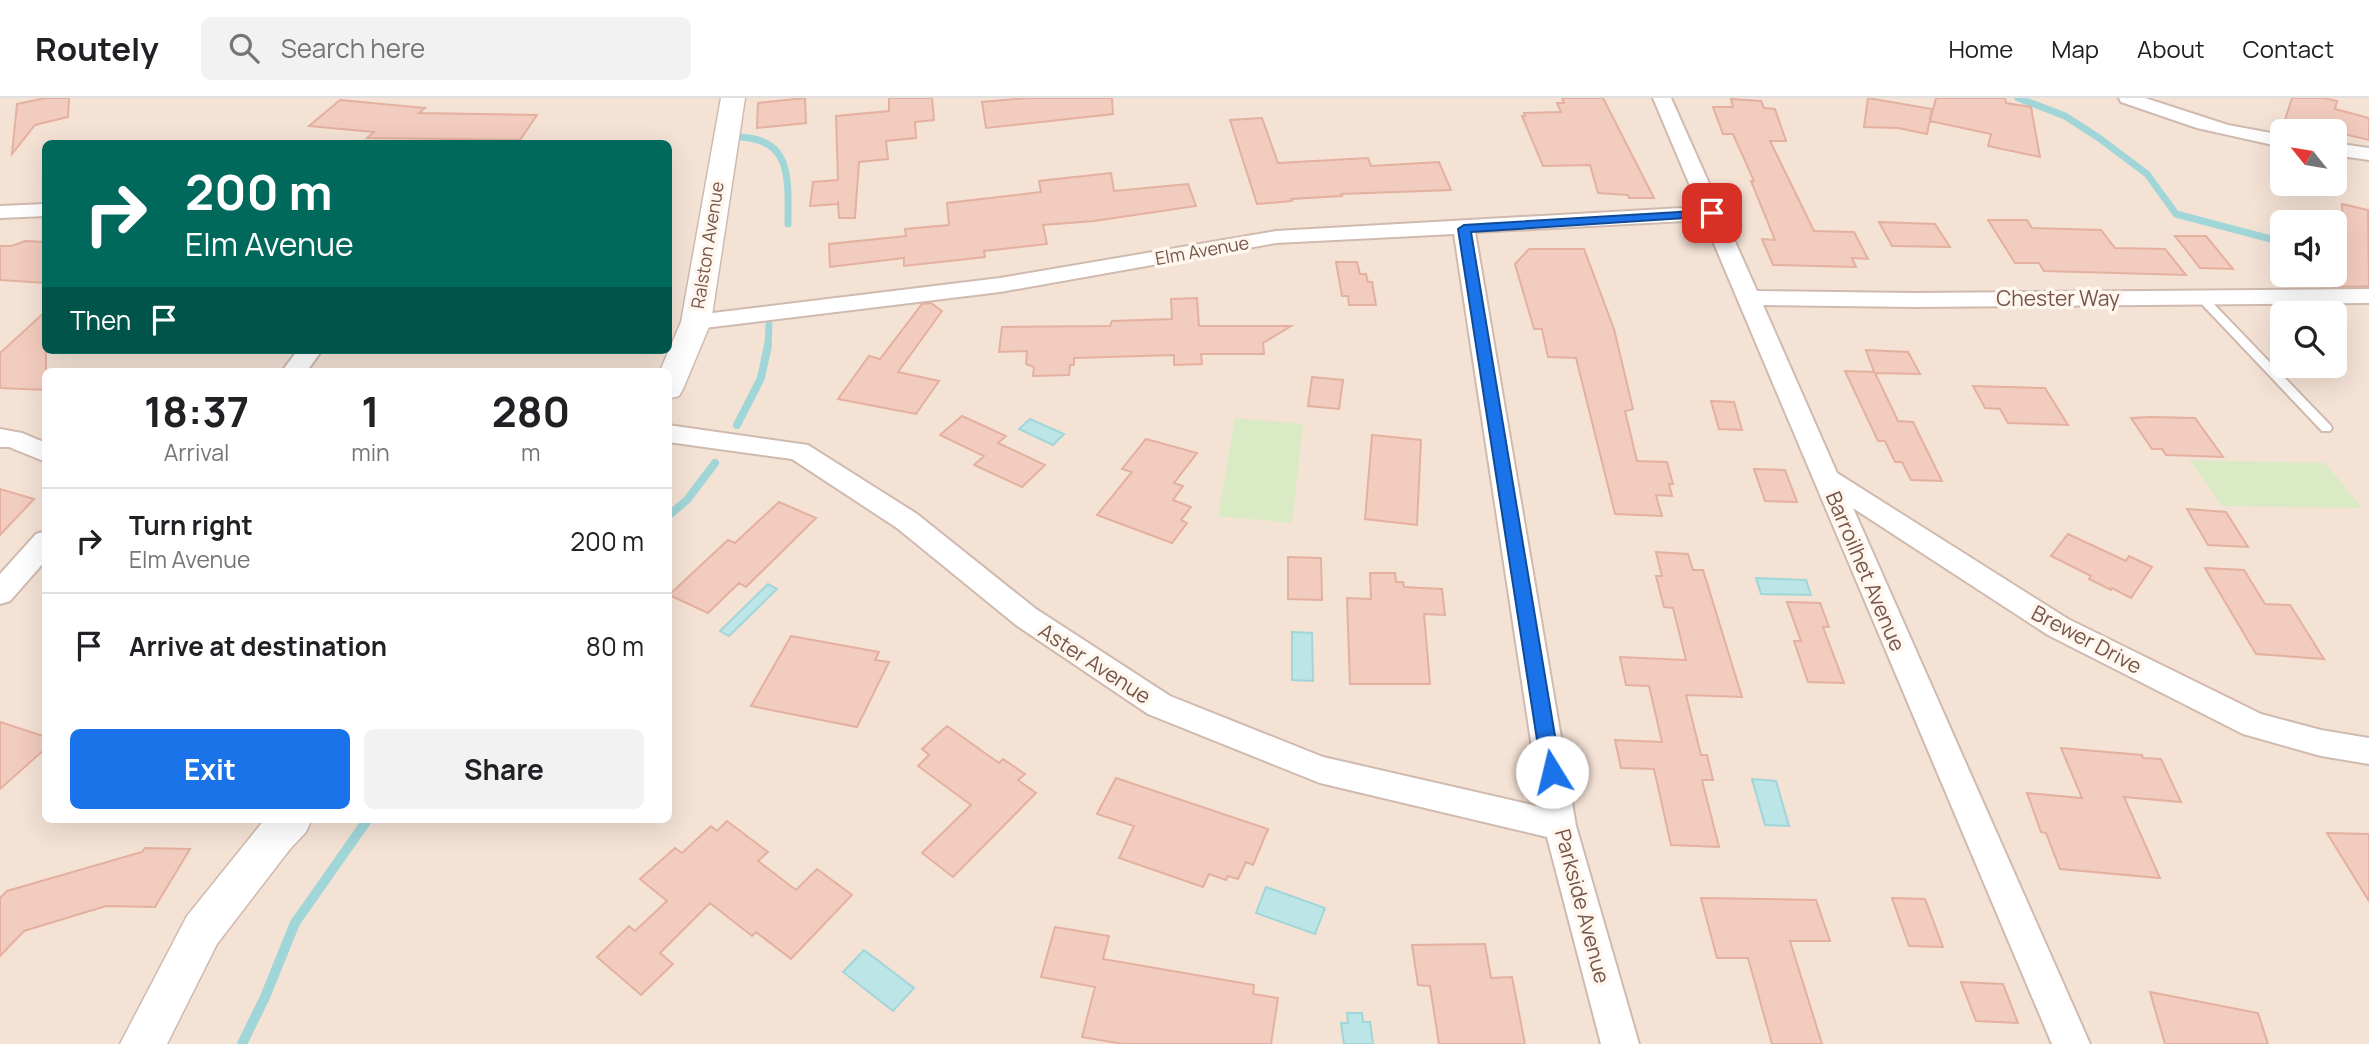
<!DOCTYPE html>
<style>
:root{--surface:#fff;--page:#f2f2f2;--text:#202124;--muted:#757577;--line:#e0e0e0;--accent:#1a73e8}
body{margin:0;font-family:Manrope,sans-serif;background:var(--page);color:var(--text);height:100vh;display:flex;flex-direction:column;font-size:26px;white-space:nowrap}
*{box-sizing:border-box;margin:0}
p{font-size:23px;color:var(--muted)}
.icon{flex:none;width:38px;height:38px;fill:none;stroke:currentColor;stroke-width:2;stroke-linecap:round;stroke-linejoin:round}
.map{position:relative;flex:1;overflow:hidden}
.drawer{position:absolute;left:42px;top:270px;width:630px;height:455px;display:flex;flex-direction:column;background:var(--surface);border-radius:10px;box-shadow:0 7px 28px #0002}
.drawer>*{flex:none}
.banner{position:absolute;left:42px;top:42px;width:630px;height:214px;border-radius:10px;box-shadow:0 7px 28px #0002;background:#00695c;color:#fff;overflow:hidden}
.needle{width:46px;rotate:300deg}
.buttons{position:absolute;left:2270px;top:21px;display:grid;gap:14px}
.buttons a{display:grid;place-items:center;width:77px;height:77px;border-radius:10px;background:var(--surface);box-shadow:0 7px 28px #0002;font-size:35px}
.pin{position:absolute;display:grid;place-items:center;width:60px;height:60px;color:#fff;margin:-30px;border-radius:14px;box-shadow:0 4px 10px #0006}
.me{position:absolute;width:77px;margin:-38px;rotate:351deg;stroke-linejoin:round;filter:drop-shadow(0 0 5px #0008)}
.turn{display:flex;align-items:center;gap:24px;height:147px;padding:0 28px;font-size:32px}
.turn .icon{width:91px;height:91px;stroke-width:2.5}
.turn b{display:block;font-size:49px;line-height:60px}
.then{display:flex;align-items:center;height:66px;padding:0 28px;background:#0003;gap:14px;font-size:26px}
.eta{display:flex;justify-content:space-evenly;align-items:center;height:119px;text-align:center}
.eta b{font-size:42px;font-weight:700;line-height:49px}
.cta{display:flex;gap:14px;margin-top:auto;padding:14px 28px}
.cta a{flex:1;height:80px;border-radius:10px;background:var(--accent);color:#fff;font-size:28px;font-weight:700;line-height:80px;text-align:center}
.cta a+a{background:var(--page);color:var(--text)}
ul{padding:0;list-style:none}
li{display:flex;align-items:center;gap:21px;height:105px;padding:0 28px;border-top:2px solid var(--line)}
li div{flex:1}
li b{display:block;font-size:26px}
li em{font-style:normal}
header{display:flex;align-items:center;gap:42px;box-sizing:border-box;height:98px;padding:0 35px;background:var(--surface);border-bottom:2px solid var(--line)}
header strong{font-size:33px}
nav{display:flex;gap:38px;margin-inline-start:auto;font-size:24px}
.search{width:490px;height:63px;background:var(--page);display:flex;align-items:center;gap:18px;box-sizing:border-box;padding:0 24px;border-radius:10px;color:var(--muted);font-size:26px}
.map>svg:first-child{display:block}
</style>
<header>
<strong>Routely</strong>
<div class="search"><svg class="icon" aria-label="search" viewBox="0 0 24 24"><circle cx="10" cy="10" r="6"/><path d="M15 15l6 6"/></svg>Search here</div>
<nav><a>Home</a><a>Map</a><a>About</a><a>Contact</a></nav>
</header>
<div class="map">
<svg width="2369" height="946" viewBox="0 0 2369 946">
<rect width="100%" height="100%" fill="#fcf1e7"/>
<!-- residential -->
<path fill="#f4e2d5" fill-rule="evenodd" d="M0 0H2369V946H0ZM2282 33H2334V86H2282ZM46 46H668V252H46ZM2282 124H2334V177H2282ZM2282 215H2334V268H2282ZM46 273H668V721H46Z"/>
<!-- green -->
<path fill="#d9eac5" d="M1235 320 1303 326 1292 425 1218 418Z
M2190 362 2325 365 2362 410 2222 408Z"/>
<!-- water -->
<path fill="#bbe5e6" stroke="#a1d6d8" stroke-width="2" d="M1030 321 1064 336 1053 347 1019 331Z
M1756 480 1806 482 1811 497 1761 496Z
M768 486 777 491 729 538 720 533Z
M1292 534 1312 535 1313 583 1292 582Z
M1752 681 1776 683 1789 728 1765 727Z
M1266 789 1325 810 1315 836 1256 815Z
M864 852 914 890 893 913 843 874Z
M1347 915H1362L1363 924H1370L1373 946H1344L1341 925H1348Z"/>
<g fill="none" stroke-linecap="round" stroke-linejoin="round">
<!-- stream-far2 -->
<path stroke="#a1d6d8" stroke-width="7" d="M2018 0 2065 18 2099 40 2147 76 2176 116 2282 144
M734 39C793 38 788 80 788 126
M768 248 769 227"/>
<!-- stream-far1 -->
<path stroke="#a1d6d8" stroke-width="8" d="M737 327 761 280 768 247
M668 418 687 402 715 365"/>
<!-- stream -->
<path stroke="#a1d6d8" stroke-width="10" d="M242 946 265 899 295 825 368 721"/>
</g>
<!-- building -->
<path fill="#f2ccbe" stroke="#e4b09f" stroke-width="2" d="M45 0H69L68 19 35 27 12 56 17 6Z
M805 0 806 25 757 30 758 5Z
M889 0H932L934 22 915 24 916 40 886 43 888 61 859 64 855 120H839L838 103V106L810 108 813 84 838 82 836 18 889 13Z
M1112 0 1113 16 986 30 982 4 1028 0Z
M1562 0H1603L1654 100H1629L1628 97 1598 95 1590 67 1543 68 1522 18H1525L1524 15 1561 14 1557 5H1564Z
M1868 0 1932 11 1927 36 1898 30 1864 29Z
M1936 0H2005L2006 5 2031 9 2040 59 1988 48 1991 36 1930 23Z
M2292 0H2324L2337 3 2335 11 2369 20V42L2285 22Z
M1731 1 1761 3 1764 10 1775 11 1786 43H1770L1814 133 1854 134 1868 161 1852 160 1856 169 1773 167 1762 141 1775 142 1751 83H1754L1733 36H1723L1713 9H1733Z
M340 2 425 10 419 15 537 17 520 42 367 40 374 34 309 28Z
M1262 20 1278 65 1368 60 1371 68 1439 64 1451 92 1341 96 1342 98 1291 101 1292 103 1257 106 1230 22Z
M1111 75 1114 93 1188 86 1196 108 1094 123 1043 127 1047 146 984 153 985 159 904 168V160L830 169 829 146 906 138 905 131 949 127 947 105 1041 94 1039 83Z
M2342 106 2368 112 2369 188 2334 189V134H2343Z
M1988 122H2027L2032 130 2101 132 2115 150 2165 151 2186 177 2044 173 2039 165H2015Z
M1879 124 1935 126 1950 149 1892 148Z
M2175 138H2206L2233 171 2200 170Z
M25 143 46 144V185L0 182V148H12Z
M1529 151H1584L1614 231 1633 311 1625 313 1637 363 1667 364 1673 386H1669L1672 398 1656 397 1662 418 1615 416 1576 260 1548 259 1542 231H1534L1515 166Z
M1336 164H1357L1360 176H1366L1368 184H1372L1376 207H1349L1348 198H1342Z
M1197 200 1199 228H1291L1263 245 1264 256H1201L1202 266 1174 267V257L1074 260V267H1070L1069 277 1033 278 1034 269 1026 266 1027 253 999 254 1002 229 1110 228 1112 223 1172 221 1171 201Z
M931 205 942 213 898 274 939 283 916 316 838 301 869 258 880 261 922 206Z
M46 213V292L0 290V255Z
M1866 252 1908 254 1920 276 1875 275 1898 323 1913 324 1942 383 1911 382 1902 364H1895L1885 343H1878L1845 273 1874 274Z
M1312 279 1343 282 1339 311 1308 308Z
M1973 288 2045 290 2068 327 2008 325 2000 311 1985 310Z
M1711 303 1734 304 1742 332 1719 331Z
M962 318 1006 338 998 345 1045 367 1022 389 974 367 984 358 940 337Z
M2151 319 2195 320 2223 359 2166 357 2162 351H2152L2131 320Z
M1372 337 1421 342 1417 427 1365 421Z
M1146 341 1197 355 1174 385 1183 388 1173 402 1191 409 1181 422 1187 425 1172 445 1097 417 1132 374 1122 371Z
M1754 371 1785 372 1797 404 1765 403Z
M0 391 34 401 0 437Z
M779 404 816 420 746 489 739 485 708 515 669 497 728 442 735 445Z
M2187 411 2226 414 2248 449 2208 447Z
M2068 436 2126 463 2129 458 2152 469 2131 500 2112 490 2111 492 2089 481 2091 478 2051 458Z
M1656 454 1688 456 1693 472H1703L1742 599 1686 597 1701 657H1707L1713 682H1702L1719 749 1671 747 1654 671 1621 670 1615 642 1662 644 1649 588 1626 587 1620 559 1686 562 1673 510 1664 509 1656 478H1662Z
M1288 459 1321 460 1322 502 1288 501Z
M2205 470 2244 472 2265 506 2290 507 2324 561 2256 556Z
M1370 475H1395L1396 484H1403L1404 489 1442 491 1445 517 1424 516 1430 586H1350L1347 500 1371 501Z
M1787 504 1820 505 1829 529H1823L1844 585 1808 584 1794 543H1801Z
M791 538 879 554 875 562 889 564 857 629 751 608Z
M0 624 46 639V650L0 691Z
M947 628 999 665 1003 661 1025 676 1018 682 1036 695 953 779 922 755 971 707 918 668 929 657 922 651Z
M2061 650 2142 657 2143 660 2161 661 2181 704 2124 699 2160 780 2060 771 2046 735 2041 734 2027 695 2082 700Z
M1116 680 1268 731 1253 767 1246 764 1238 781 1228 778 1226 782 1209 776 1203 789 1119 760 1134 728 1097 716Z
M727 723 768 754 758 763 796 792 817 771 852 797 791 861 756 834 752 838 710 805 660 855 673 866 641 897 597 859 629 828 635 833 667 803 640 781 675 750 682 755 711 728 717 733Z
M2327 735 2369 736V803Z
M145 750 190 751 155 809 106 808 24 833 0 858V800L7 793 142 754Z
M1701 800 1816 802 1830 843H1790L1822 946H1772L1748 860H1717Z
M1892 800 1925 801 1943 849 1909 848Z
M1055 829 1109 838 1103 861 1254 887 1253 896 1278 900 1271 946H1123L1082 939 1095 889 1041 879Z
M1485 846 1491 880 1512 879 1525 946H1439L1430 888 1418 887 1412 847Z
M1961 884 2003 886 2018 925 1976 923Z
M2150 894 2258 915 2268 946H2165Z"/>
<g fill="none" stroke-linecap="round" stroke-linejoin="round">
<!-- service casing -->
<g stroke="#d0baaf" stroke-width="4">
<path id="service" d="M2201 196 2205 197 2330 327 2332 330 2330 333H2322L2197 201 2195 199Z"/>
</g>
<!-- minor casing -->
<g stroke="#d0baaf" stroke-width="4">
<path id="minor" d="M1653 0H1671L1757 193 1914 195 2369 191V205L1914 209 1763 207 1837 375 2068 521 2261 616 2321 632 2369 640V666L2321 658 2243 636 2048 537 1853 410 2090 946H2052L1704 122 1475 134 1576 728 1639 946H1601L1547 739 1320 685 1148 616 1016 527 897 430 792 361 668 344V327L808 347 917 416 1036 511 1170 598 1323 659 1541 709 1454 136 1276 145 1000 194 696 231 688 229 684 224 688 219 696 217 1000 180 1276 133 1699 109Z
M2119 0H2145L2228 27 2282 37V49L2197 30 2121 4Z
M2334 45 2369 50V62L2334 57Z
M46 106V118L0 120V108Z
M298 252H322L307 273H282Z
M0 331 22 335 46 345V364L9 349H0Z
M46 433V462L10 503 0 506V476L36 436Z"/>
</g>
<!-- tertiary casing -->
<g stroke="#d0baaf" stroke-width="3">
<path id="tertiary" d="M721 0H745L711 224 683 291 679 298 668 301V273H660L681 224Z
M265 721H312L306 734 290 751 217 846 167 946H120L187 818Z"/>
</g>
<!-- service -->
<use href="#service" fill="#fff" fill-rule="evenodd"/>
<!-- minor -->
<use href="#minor" fill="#fff" fill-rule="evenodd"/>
<!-- tertiary -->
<use href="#tertiary" fill="#fff" fill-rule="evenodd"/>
</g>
<!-- route -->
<path fill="#1a73e8" stroke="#114b97" stroke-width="2" d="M1712 112 1718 115 1716 118 1471 134 1561 674 1558 679 1552 681 1545 679 1542 674 1458 131 1464 127Z"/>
<g text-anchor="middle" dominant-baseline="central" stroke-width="7" stroke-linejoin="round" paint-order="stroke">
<!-- far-street labels -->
<g font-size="18" fill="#76554b" stroke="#fff6ed">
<text transform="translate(707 147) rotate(-81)">Ralston Avenue</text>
<text transform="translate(1202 152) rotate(-10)">Elm Avenue</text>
</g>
<!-- street labels -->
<g font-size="21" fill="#76554b" stroke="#fff6ed">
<text x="2058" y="200">Chester Way</text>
<text transform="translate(1866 473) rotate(67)">Barroilhet Avenue</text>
<text transform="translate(2087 541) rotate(28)">Brewer Drive</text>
<text transform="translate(1095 565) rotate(33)">Aster Avenue</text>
<text transform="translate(1583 808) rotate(75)">Parkside Avenue</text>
</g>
</g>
</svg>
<div class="buttons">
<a><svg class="needle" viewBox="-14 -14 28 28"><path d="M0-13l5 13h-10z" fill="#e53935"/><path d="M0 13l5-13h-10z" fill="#757577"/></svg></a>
<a><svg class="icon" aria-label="sound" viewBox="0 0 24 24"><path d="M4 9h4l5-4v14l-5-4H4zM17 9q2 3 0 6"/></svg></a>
<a><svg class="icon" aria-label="search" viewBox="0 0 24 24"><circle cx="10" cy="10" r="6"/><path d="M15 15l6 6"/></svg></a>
</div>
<div class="pin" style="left:1712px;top:115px;background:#d93025"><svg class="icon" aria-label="arrive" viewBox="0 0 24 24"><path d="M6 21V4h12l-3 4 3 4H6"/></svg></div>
<svg class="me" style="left:1552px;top:674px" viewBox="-20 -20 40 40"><circle r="19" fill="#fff"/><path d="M0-13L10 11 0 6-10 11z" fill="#1a73e8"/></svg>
<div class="banner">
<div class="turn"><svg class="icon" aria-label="right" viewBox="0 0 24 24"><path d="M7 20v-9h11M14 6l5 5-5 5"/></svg><div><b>200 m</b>Elm Avenue</div></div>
<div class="then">Then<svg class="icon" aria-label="arrive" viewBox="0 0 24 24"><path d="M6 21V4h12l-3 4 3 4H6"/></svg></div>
</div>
<section class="drawer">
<div class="eta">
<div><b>18:37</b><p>Arrival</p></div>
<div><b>1</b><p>min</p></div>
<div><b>280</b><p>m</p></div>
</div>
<ul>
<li><svg class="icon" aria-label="right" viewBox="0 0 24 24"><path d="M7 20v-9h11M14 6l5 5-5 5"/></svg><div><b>Turn right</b><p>Elm Avenue</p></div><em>200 m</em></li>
<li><svg class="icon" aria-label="arrive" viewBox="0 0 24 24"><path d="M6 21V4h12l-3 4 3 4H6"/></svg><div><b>Arrive at destination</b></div><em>80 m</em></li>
</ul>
<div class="cta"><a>Exit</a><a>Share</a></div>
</section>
</div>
